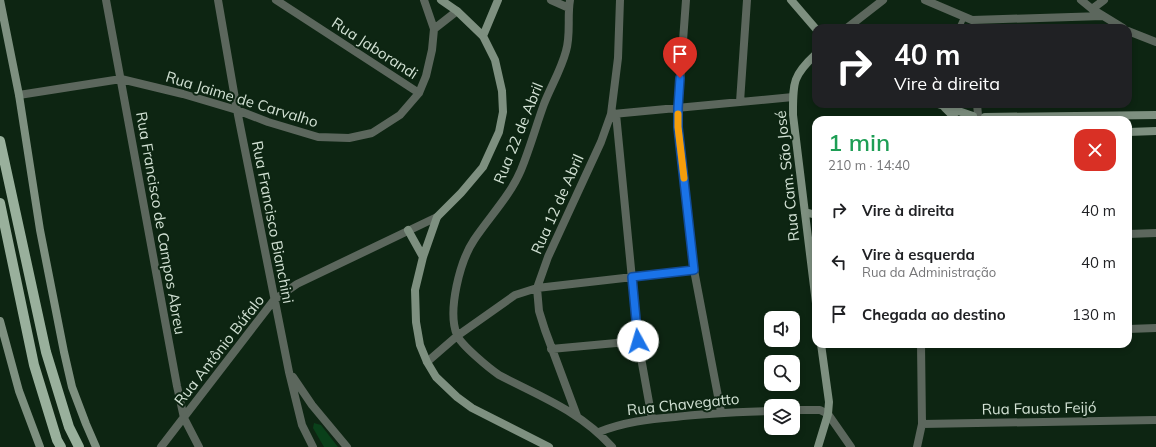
<!DOCTYPE html>
<html lang="pt">
<meta charset="utf-8">
<style>
:root{--surface:#fff;--page:#f2f2f2;--text:#202124;--muted:#757577}
body{margin:0;font-family:Mulish,sans-serif;background:var(--page);color:var(--text);height:100vh;display:flex;flex-direction:column;font-size:15px;white-space:nowrap}
*{box-sizing:border-box;margin:0}
p{font-size:13px;color:var(--muted)}
.icon{flex:none;width:22px;height:22px;fill:none;stroke:currentColor;stroke-width:2;stroke-linecap:round;stroke-linejoin:round}
.map{position:relative;flex:1;overflow:hidden}
.drawer{position:absolute;left:812px;top:116px;width:320px;height:232px;display:flex;flex-direction:column;background:var(--surface);border-radius:12px;box-shadow:0 2px 6px #0003}
.drawer>*{flex:none}
.banner{position:absolute;left:812px;top:24px;width:320px;height:84px;border-radius:12px;box-shadow:0 2px 6px #0003;background:#202124;color:#fff;overflow:hidden}
.controls{position:absolute;left:764px;top:311px;display:grid;gap:8px}
.controls a{display:grid;place-items:center;width:36px;height:36px;border-radius:8px;background:var(--surface);box-shadow:0 2px 6px #0003;font-size:20px}
.pin{position:absolute;display:grid;place-items:center;width:34px;height:34px;color:#fff;margin:-41px -17px;border-radius:50% 50% 50% 0;rotate:-45deg;box-shadow:0 0 4px #0007}
.pin .icon{rotate:45deg}
.me{position:absolute;width:44px;margin:-22px;rotate:354deg;stroke-linejoin:round;filter:drop-shadow(0 0 3px #0008)}
.turn{display:flex;align-items:center;gap:14px;height:84px;padding:0 16px;font-size:18px}
.turn .icon{width:52px;height:52px;stroke-width:2.5}
.turn b{display:block;font-size:28px;line-height:34px}
.round{display:grid;place-items:center;flex:none;width:42px;height:42px;border-radius:12px;background:var(--page)}
.summary{display:flex;align-items:center;justify-content:space-between;height:68px;padding:0 16px}
h1{font-size:24px;font-weight:600;line-height:30px;color:#1e9e55}
ul{padding:0;list-style:none}
li{display:flex;align-items:center;gap:12px;height:52px;padding:0 16px}
li div{flex:1}
li b{display:block;font-size:15px}
li em{font-style:normal}
.map>svg:first-child{display:block}
</style>
<div class="map">
<svg width="1156" height="447" viewBox="0 0 1156 447">
<rect width="100%" height="100%" fill="#0d2512"/>
<!-- green -->
<path fill="#0a401a" d="M314 423 321 425 338 447H324L313 428Z"/>
<g fill="none" stroke-linecap="round" stroke-linejoin="round">
<!-- lane -->
<path stroke="#5c675d" stroke-width="5.5" d="M959 28 964 17"/>
<!-- street -->
<path stroke="#5c675d" stroke-width="8" d="M106 0 177 386 184 418 199 447
M218 0 237 110 289 372 302 425 313 447
M276 0 419 93
M551 0 569 8
M570 0C567 17 571 34 566 51 561 70 551 86 544 104 536 126 530 148 521 170 510 196 490 216 474 240 460 261 447 311 457 335 461 345 489 368 499 375 541 397 580 411 612 447
M686 0 678 109V127L694 270 721 412
M925 0 972 20 1103 16
M1081 0 1092 9 1123 28
M1092 9 1104 0
M847 28 883 0
M434 29 457 11
M1128 31 1156 42
M19 95 121 79 183 94 237 110 268 122 318 137 349 138 372 133 400 115 419 93 426 76 432 50 434 29 424 0
M740 102 747 0
M977 104 978 115
M613 114 793 97
M616 114 638 341 652 419
M1128 234 1156 233
M1128 329 1156 328
M551 349 638 341
M427 362 457 336 515 295 537 288 694 270
M293 377 312 405 347 447
M793 410H820L828 414 851 447
M577 416 545 330 539 311 537 288 548 257 601 142 611 114 618 58 620 0
M922 424 1156 420
M599 432C624 422 649 419 675 417 707 413 739 412 771 411
M161 447 274 300 297 284 437 217
M917 447 922 424 921 344"/>
<!-- secondary -->
<path stroke="#7e9080" stroke-width="8" d="M0 0 19 95 40 230 64 352 72 387 86 424 96 447
M441 0 457 11 483 36 495 60 502 91 503 112 499 132 483 167 461 193 437 217 423 257 415 290 416 322 420 345 427 362 436 377 457 397 472 408 549 447
M791 0 816 29
M483 36 498 0
M816 54C792 76 793 83 793 115L816 303
M938 104 973 116
M945 108 957 120
M985 117 1156 115
M1128 132 1156 131
M805 212 816 215
M408 230 423 257
M813 262 816 248
M0 321 19 391 40 447
M818 447 828 414 829 402 821 344"/>
<!-- primary -->
<path stroke="#99b09c" stroke-width="10" d="M0 141 46 352 69 427 79 447
M0 203 34 365 57 440 61 447"/>
</g>
<g fill="none" stroke-linecap="round" stroke-linejoin="round">
<!-- route casing -->
<g stroke="#114b97" stroke-width="10">
<path id="route" d="M638 341 632 277 694 270 678 127V108L680 78"/>
</g>
<!-- route -->
<use href="#route" stroke="#1a73e8" stroke-width="7"/>
<!-- slow -->
<path stroke="#f59e0b" stroke-width="7" d="M678 114V127L684 178"/>
</g>
<g text-anchor="middle" dominant-baseline="central" stroke-width="4" stroke-linejoin="round" paint-order="stroke">
<!-- street labels -->
<g font-size="15" fill="#d2e1d4" stroke="#0d2512">
<text transform="translate(375 48) rotate(33)">Rua Jaborandi</text>
<text transform="translate(242 99) rotate(17)">Rua Jaime de Carvalho</text>
<text transform="translate(518 133) rotate(-68)">Rua 22 de Abril</text>
<text transform="translate(787 176) rotate(-96)">Rua Cam. São José</text>
<text transform="translate(557 204) rotate(-66)">Rua 12 de Abril</text>
<text transform="translate(273 222) rotate(79)">Rua Francisco Bianchini</text>
<text transform="translate(161 223) rotate(80)">Rua Francisco de Campos Abreu</text>
<text transform="translate(219 350) rotate(-52)">Rua Antônio Búfalo</text>
<text transform="translate(683 404) rotate(-6)">Rua Chavegatto</text>
<text transform="translate(1039 408) rotate(-1)">Rua Fausto Feijó</text>
</g>
</g>
</svg>
<div class="controls">
<a><svg class="icon" aria-label="sound" viewBox="0 0 24 24"><path d="M4 9h4l5-4v14l-5-4H4zM17 9q2 3 0 6"/></svg></a>
<a><svg class="icon" aria-label="search" viewBox="0 0 24 24"><circle cx="10" cy="10" r="6"/><path d="M15 15l6 6"/></svg></a>
<a><svg class="icon" aria-label="layers" viewBox="0 0 24 24"><path d="M12 4l9 5-9 5-9-5zM3 14l9 5 9-5"/></svg></a>
</div>
<div class="pin" style="left:680px;top:78px;background:#d93025"><svg class="icon" aria-label="arrive" viewBox="0 0 24 24"><path d="M6 21V4h12l-3 4 3 4H6"/></svg></div>
<svg class="me" style="left:638px;top:341px" viewBox="-20 -20 40 40"><circle r="19" fill="#fff"/><path d="M0-13L10 11 0 6-10 11z" fill="#1a73e8"/></svg>
<div class="banner">
<div class="turn"><svg class="icon" aria-label="right" viewBox="0 0 24 24"><path d="M7 20v-9h11M14 6l5 5-5 5"/></svg><div><b>40 m</b>Vire à direita</div></div>
</div>
<section class="drawer">
<div class="summary"><div><h1>1 min</h1><p>210 m · 14:40</p></div><a class="round" style="background:#d93025;color:#fff"><svg class="icon" aria-label="close" viewBox="0 0 24 24"><path d="M6 6l12 12M18 6L6 18"/></svg></a></div>
<ul>
<li><svg class="icon" aria-label="right" viewBox="0 0 24 24"><path d="M7 20v-9h11M14 6l5 5-5 5"/></svg><div><b>Vire à direita</b></div><em>40 m</em></li>
<li><svg class="icon" aria-label="left" viewBox="0 0 24 24"><path d="M17 20v-9H6M10 6l-5 5 5 5"/></svg><div><b>Vire à esquerda</b><p>Rua da Administração</p></div><em>40 m</em></li>
<li><svg class="icon" aria-label="arrive" viewBox="0 0 24 24"><path d="M6 21V4h12l-3 4 3 4H6"/></svg><div><b>Chegada ao destino</b></div><em>130 m</em></li>
</ul>
</section>
</div>
